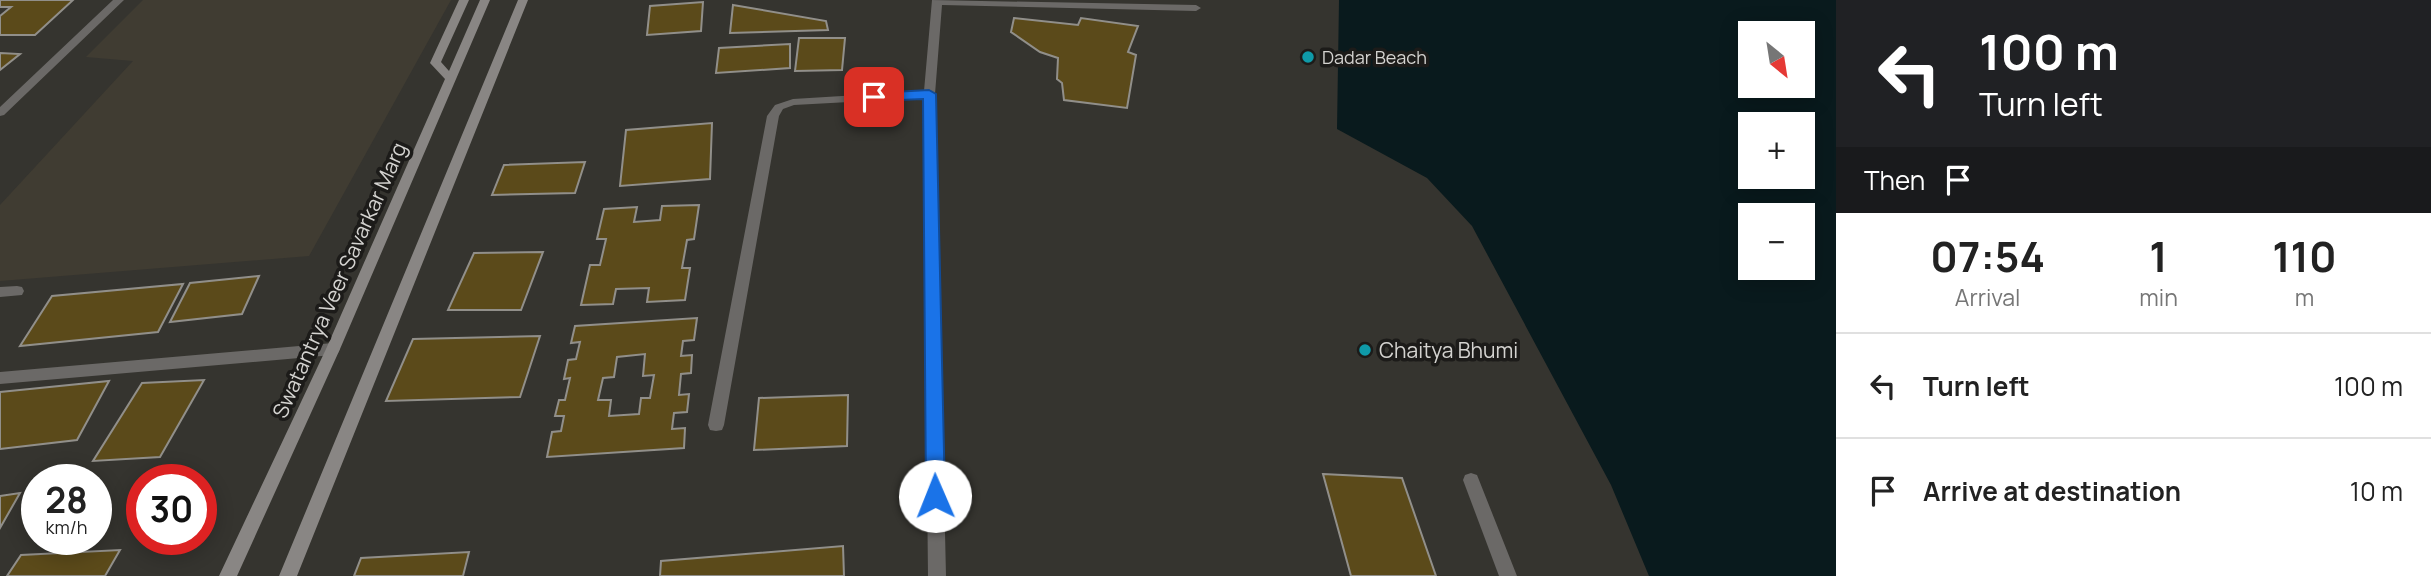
<!DOCTYPE html>
<meta charset="utf-8">
<style>
:root{--surface:#fff;--page:#f6f6f6;--text:#222;--muted:#767676;--line:#e0e0e0}
body{margin:0;font-family:Manrope,sans-serif;background:var(--page);color:var(--text);height:100vh;display:flex;flex-direction:column;font-size:26px;white-space:nowrap}
*{box-sizing:border-box;margin:0}
p{font-size:23px;color:var(--muted)}
.icon{flex:none;width:38px;height:38px;fill:none;stroke:currentColor;stroke-width:2;stroke-linecap:round;stroke-linejoin:round}
.map{position:relative;flex:1;overflow:hidden}
.sheet{display:flex;flex-direction:column;background:var(--surface);width:595px}
.sheet>*{flex:none}
.banner{background:#202124;color:#fff;overflow:hidden}
.needle{width:46px;rotate:150deg}
.controls{position:absolute;left:1738px;top:21px;display:grid;gap:14px}
.controls a{display:grid;place-items:center;width:77px;height:77px;border-radius:0px;background:var(--surface);box-shadow:0 4px 18px #0003;font-size:35px}
.speed{position:absolute;left:21px;top:464px;display:flex;gap:14px;font-size:35px;font-weight:700;text-align:center}
.speed>*{display:grid;place-content:center;width:91px;height:91px;border-radius:50%;background:var(--surface);box-shadow:0 4px 18px #0003;line-height:1}
.speed small{font-size:18px;font-weight:400}
.speed .limit{border:10px solid #d22;background:#fff;color:#111}
.pin{position:absolute;display:grid;place-items:center;width:60px;height:60px;color:#fff;margin:-30px;border-radius:14px;box-shadow:0 4px 10px #0006}
.me{position:absolute;width:77px;margin:-38px;rotate:359deg;stroke-linejoin:round;filter:drop-shadow(0 0 5px #0008)}
.turn{display:flex;align-items:center;gap:24px;height:147px;padding:0 28px;font-size:32px}
.turn .icon{width:91px;height:91px;stroke-width:2.5}
.turn b{display:block;font-size:49px;line-height:60px}
.then{display:flex;align-items:center;height:66px;padding:0 28px;background:#0003;gap:14px;font-size:26px}
.eta{display:flex;justify-content:space-evenly;align-items:center;height:119px;text-align:center}
.eta b{font-size:42px;font-weight:700;line-height:49px}
ul{padding:0;list-style:none}
li{display:flex;align-items:center;gap:21px;height:105px;padding:0 28px;border-top:2px solid var(--line)}
li div{flex:1}
li b{display:block;font-size:26px}
li em{font-style:normal}
main{display:flex;flex:1;min-height:0}
.map>svg:first-child{display:block}
</style>
<main>
<div class="map">
<svg width="1836" height="576" viewBox="0 0 1836 576">
<rect width="100%" height="100%" fill="#35342f"/>
<!-- built -->
<path fill="#403c32" d="M143 0H451L309 256 0 281V205L133 61 86 57Z"/>
<!-- water -->
<path fill="#091a1d" fill-rule="evenodd" d="M1339 0H1836V576H1649L1611 485 1472 226 1427 178 1337 129ZM1750 33H1802V86H1750ZM1750 124H1802V177H1750ZM1750 215H1802V268H1750Z"/>
<!-- building -->
<path fill="#5b4a1a" stroke="#918f8a" stroke-width="2" fill-rule="evenodd" d="M0 0H73L35 35H0V16L11 7H0Z
M703 2 701 31 647 35 650 6Z
M733 5 826 21 828 30 730 33Z
M1014 18 1078 25 1081 18 1138 26 1128 52 1136 55 1127 108 1064 100 1062 83 1057 79 1058 58 1040 52 1011 32Z
M799 38H845L842 70 795 71Z
M790 44V68L716 73 719 48Z
M0 53 20 54 0 70Z
M712 123 710 179 620 186 626 130Z
M585 162 575 193 492 195 504 165Z
M699 205 694 239 687 240 682 268H690L685 300 647 302 649 288 616 289 613 304 581 305 590 265H600L606 239H597L604 209 637 207 634 222 660 220 662 206Z
M543 252 521 310H448L474 253Z
M259 276 242 314 170 322 190 283Z
M183 284 158 332 20 346 52 296Z
M697 318 694 340 683 341 681 356 692 355 691 373 681 374 679 395 689 394 687 412 674 413 672 429 685 428 684 448 547 457 552 432 561 431 564 416H555L559 400H565L570 378 564 379 568 360 576 359 580 342 571 343 575 326ZM645 354 643 376 654 375 650 398H641L639 414 609 416 611 400H598L603 378 614 377 617 357Z
M540 336 520 397 386 401 413 339Z
M204 380 160 457 93 461 142 383Z
M109 381 77 440 0 449V392Z
M848 395 847 446 754 450 759 398Z
M1323 474 1402 478 1436 576H1351Z
M20 493 0 528V496Z
M843 546 844 576H660L661 561Z
M120 550 105 576H7L21 555Z
M469 552 463 576H354L361 558Z"/>
<g fill="none" stroke-linecap="round" stroke-linejoin="round">
<!-- service -->
<path fill="#6b6967" fill-rule="evenodd" d="M17 286 22 287 24 291 22 295 0 297V287Z"/>
<!-- minor -->
<path fill="#6b6967" fill-rule="evenodd" d="M113 0H124L4 115 0 116V107Z
M932 0 1196 5 1201 8 1196 11 942 5 935 94 946 576H928L923 98 794 105 783 109 779 116 724 425 722 430 716 431 710 430 708 425 767 116 775 105 793 99 924 91Z
M333 343 338 345 340 349 338 353 333 355 0 384V372Z
M1471 473 1477 475 1479 480 1517 576H1499L1463 480 1465 475Z"/>
<!-- secondary -->
<path fill="#898684" fill-rule="evenodd" d="M459 0H469L441 62 449 71 480 0H490L340 349 237 576H219L326 349 445 79 430 63Z
M518 0H528L297 576H279Z"/>
</g>
<!-- route -->
<path fill="#1a73e8" stroke="#114b97" stroke-width="2" d="M929 90 936 94 945 496 942 502H929L926 496 923 99 874 101 868 97 874 93Z"/>
<!-- markers -->
<g fill="#0f9aa8" stroke="#1c1b19" stroke-width="2.5">
<circle cx="1308" cy="57" r="7"/>
<circle cx="1365" cy="350" r="7"/>
</g>
<g text-anchor="middle" dominant-baseline="central" stroke-width="7" stroke-linejoin="round" paint-order="stroke">
<!-- far-poi labels -->
<g font-size="18" fill="#d4d3d0" stroke="#1c1b19" text-anchor="start">
<text x="1322" y="57">Dadar Beach</text>
</g>
<!-- street labels -->
<g font-size="21" fill="#d4d3d0" stroke="#1c1b19">
<text transform="translate(339 280) rotate(-66)">Swatantrya Veer Savarkar Marg</text>
</g>
<!-- poi labels -->
<g font-size="21" fill="#d4d3d0" stroke="#1c1b19" text-anchor="start">
<text x="1379" y="350">Chaitya Bhumi</text>
</g>
</g>
</svg>
<div class="controls">
<a><svg class="needle" viewBox="-14 -14 28 28"><path d="M0-13l5 13h-10z" fill="#e53935"/><path d="M0 13l5-13h-10z" fill="#767676"/></svg></a>
<a>+</a>
<a>−</a>
</div>
<div class="speed"><div>28<small>km/h</small></div><div class="limit">30</div></div>
<div class="pin" style="left:874px;top:97px;background:#d93025"><svg class="icon" aria-label="arrive" viewBox="0 0 24 24"><path d="M6 21V4h12l-3 4 3 4H6"/></svg></div>
<svg class="me" style="left:935px;top:496px" viewBox="-20 -20 40 40"><circle r="19" fill="#fff"/><path d="M0-13L10 11 0 6-10 11z" fill="#1a73e8"/></svg>
</div>
<section class="sheet">
<div class="banner">
<div class="turn"><svg class="icon" aria-label="left" viewBox="0 0 24 24"><path d="M17 20v-9H6M10 6l-5 5 5 5"/></svg><div><b>100 m</b>Turn left</div></div>
<div class="then">Then<svg class="icon" aria-label="arrive" viewBox="0 0 24 24"><path d="M6 21V4h12l-3 4 3 4H6"/></svg></div>
</div>
<div class="eta">
<div><b>07:54</b><p>Arrival</p></div>
<div><b>1</b><p>min</p></div>
<div><b>110</b><p>m</p></div>
</div>
<ul>
<li><svg class="icon" aria-label="left" viewBox="0 0 24 24"><path d="M17 20v-9H6M10 6l-5 5 5 5"/></svg><div><b>Turn left</b></div><em>100 m</em></li>
<li><svg class="icon" aria-label="arrive" viewBox="0 0 24 24"><path d="M6 21V4h12l-3 4 3 4H6"/></svg><div><b>Arrive at destination</b></div><em>10 m</em></li>
</ul>
</section>
</main>
